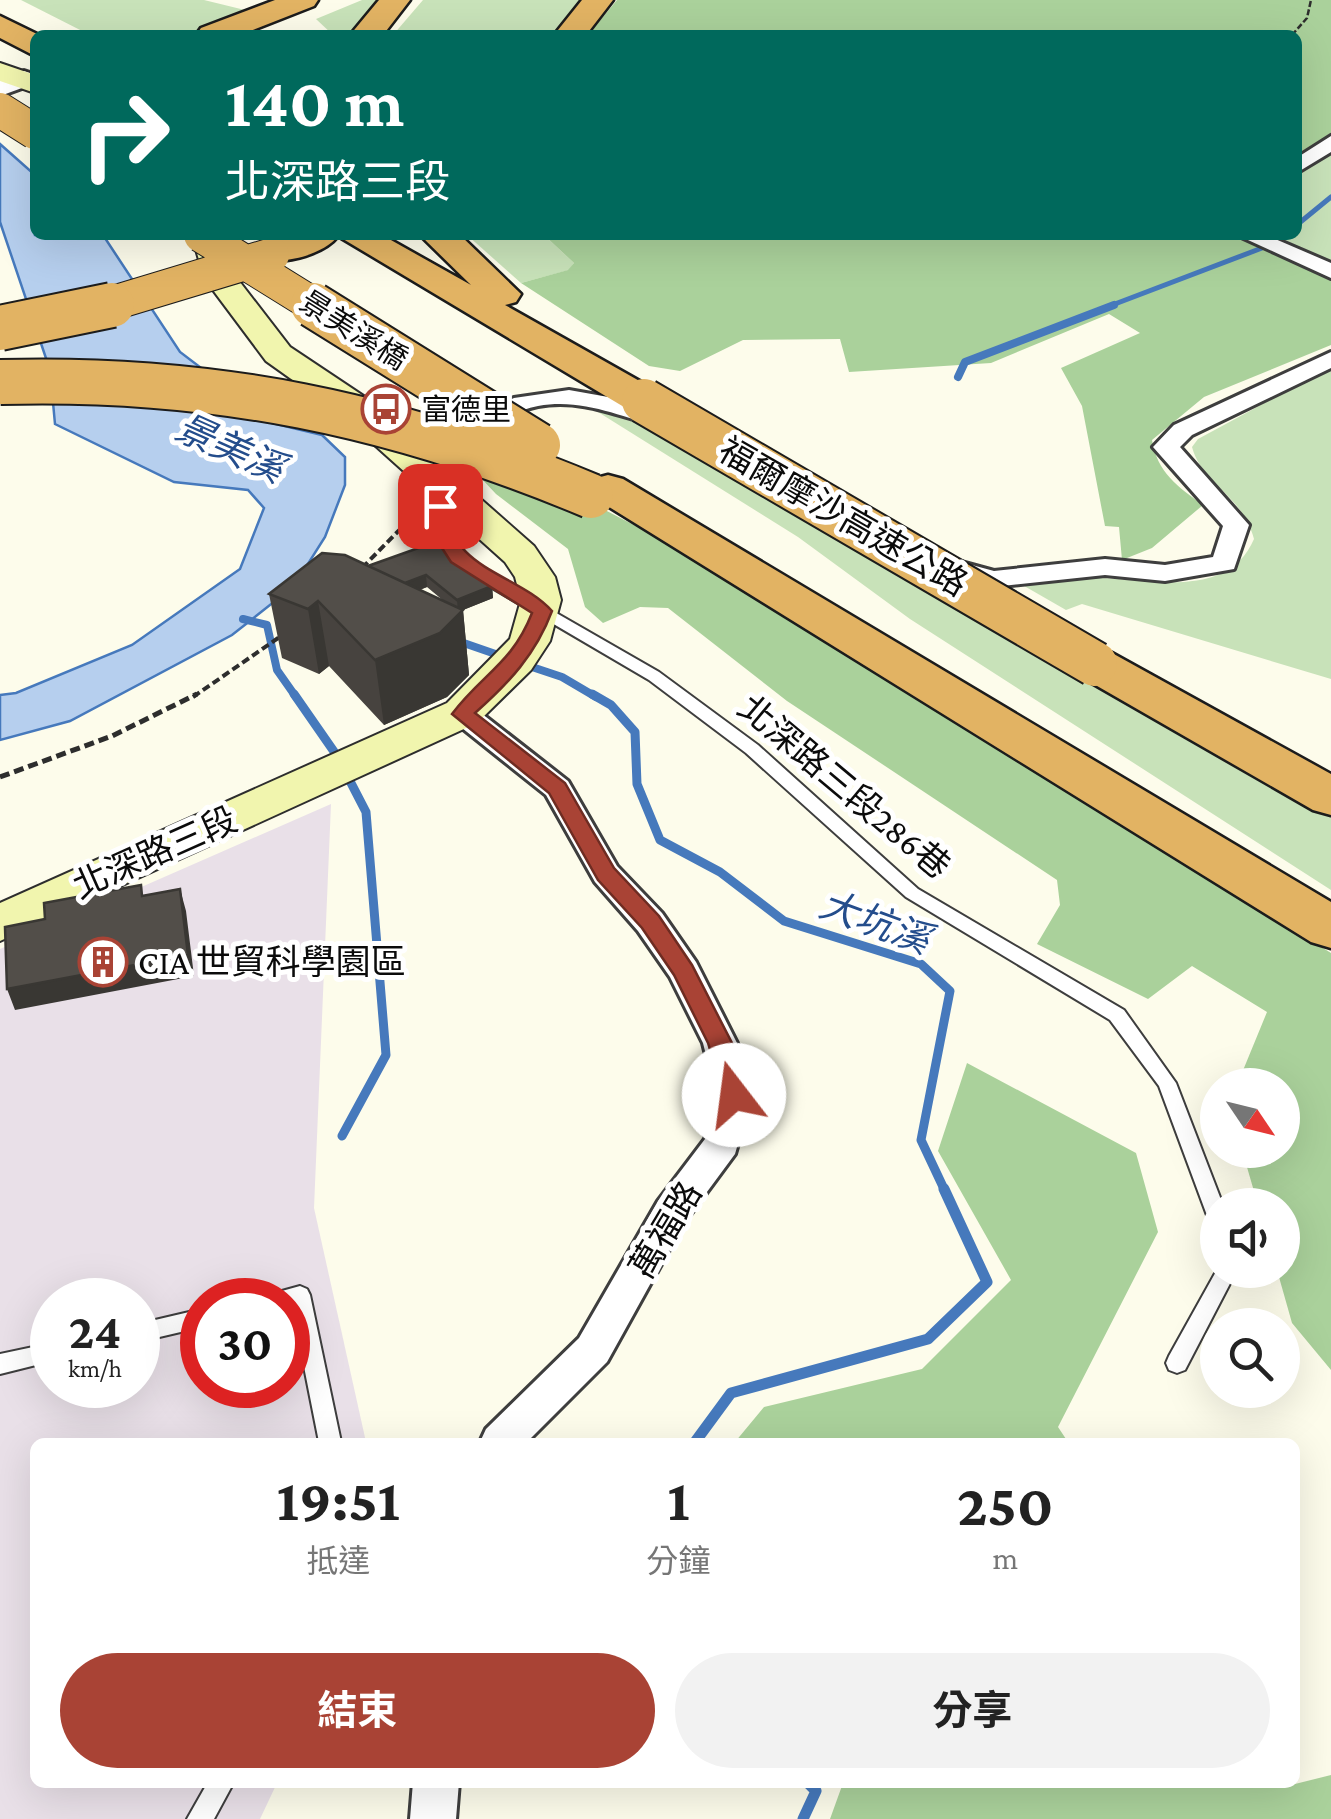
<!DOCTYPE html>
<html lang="zh-TW">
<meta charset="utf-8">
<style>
:root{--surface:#fff;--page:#f2f2f2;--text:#222;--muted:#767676;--accent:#a94335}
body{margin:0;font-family:"Crimson Pro","Noto Sans TC",serif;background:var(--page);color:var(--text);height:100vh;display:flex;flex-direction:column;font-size:38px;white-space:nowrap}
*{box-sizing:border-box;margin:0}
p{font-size:32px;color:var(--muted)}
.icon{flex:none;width:55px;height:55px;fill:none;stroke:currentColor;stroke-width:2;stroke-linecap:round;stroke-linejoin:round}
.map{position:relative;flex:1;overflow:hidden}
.side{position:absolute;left:30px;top:1438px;width:1270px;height:350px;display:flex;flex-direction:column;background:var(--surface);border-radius:15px;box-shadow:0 10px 40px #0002}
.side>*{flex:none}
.banner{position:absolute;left:30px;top:30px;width:1272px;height:210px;border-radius:15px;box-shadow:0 10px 40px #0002;background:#00695c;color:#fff;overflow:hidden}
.needle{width:65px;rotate:125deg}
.tools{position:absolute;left:1200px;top:1068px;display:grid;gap:20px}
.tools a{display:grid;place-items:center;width:100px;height:100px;border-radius:50%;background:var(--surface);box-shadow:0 10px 40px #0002;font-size:50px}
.speed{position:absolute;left:30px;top:1278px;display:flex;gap:20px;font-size:50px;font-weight:700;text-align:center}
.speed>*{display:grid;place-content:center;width:130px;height:130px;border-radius:50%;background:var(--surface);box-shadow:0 10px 40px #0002;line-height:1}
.speed small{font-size:25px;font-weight:400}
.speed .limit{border:15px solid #d22;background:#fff;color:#111}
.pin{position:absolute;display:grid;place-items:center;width:85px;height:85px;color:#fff;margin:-42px;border-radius:20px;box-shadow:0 5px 15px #0006}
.me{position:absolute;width:110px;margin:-55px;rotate:345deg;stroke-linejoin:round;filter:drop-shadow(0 0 8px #0008)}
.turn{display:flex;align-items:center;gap:35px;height:210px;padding:0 30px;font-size:45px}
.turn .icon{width:130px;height:130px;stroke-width:2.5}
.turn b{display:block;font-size:70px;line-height:85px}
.eta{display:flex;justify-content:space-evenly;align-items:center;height:170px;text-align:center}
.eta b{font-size:60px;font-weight:700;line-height:70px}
.button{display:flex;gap:20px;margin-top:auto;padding:20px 30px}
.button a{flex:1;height:115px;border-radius:60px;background:var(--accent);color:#fff;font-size:40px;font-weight:700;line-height:115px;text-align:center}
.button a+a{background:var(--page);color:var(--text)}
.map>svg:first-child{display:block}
</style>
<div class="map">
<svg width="1331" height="1819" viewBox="0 0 1331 1819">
<rect width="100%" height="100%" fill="#fdfceb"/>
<!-- industrial -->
<path fill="#e9e0e8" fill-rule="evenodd" d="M331 804 314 1208 366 1442H35V1782L277 1783 260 1819H0V949ZM52 1300H138V1385H52ZM202 1300H288V1385H202Z"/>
<!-- green -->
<path fill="#c8e2b9" d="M21 0H204L249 11 185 35H90Z
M362 0H384L354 35H333L316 19Z
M423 0H582L559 35H393Z
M1331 154V263L1265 235H1298V171Z
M467 235H544L574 263 569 270 521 283Z
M1331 367V679L1082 604 1066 610 1019 583C1045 581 1072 577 1098 578 1151 579 1228 600 1254 539 1242 494 1202 485 1192 447L1198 439Z
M590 407 618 411 1331 812V890L910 619 798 537Z"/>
<!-- forest -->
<path fill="#aad19b" d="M617 0H1331V133L1298 155V35H588Z
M544 235H1231L1331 276V345L1204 397 1152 440C1157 472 1178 487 1203 505L1152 548 1122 560 1119 527 1105 526 1082 406 1061 368 1140 333 1109 314 991 363 849 372 840 339 743 340 680 371 649 366 521 283 568 270 574 263Z
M463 459 572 493 665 541 1331 953V1370L1292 1323 1277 1270H1282V1205H1258L1242 1150H1282V1085H1237L1267 1012 1192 966 1148 999 1037 944 1060 905 1057 880 787 701 668 608 640 607 603 623 585 607 568 549 496 494Z
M967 1063 1136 1153 1158 1232 1058 1427 1068 1442H735L764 1407 922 1369 1011 1280 938 1151Z
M1331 1775V1819H830L843 1783 1287 1786Z"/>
<!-- water -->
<path fill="#b6cfee" stroke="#4679bc" stroke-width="2.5" d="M0 144 35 175V235H103L180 352 234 393 230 413 322 435 345 457V485L325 537 294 586 232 635 70 721 0 740V695L16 693 132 645 240 569 264 508 248 490 174 482 55 424 50 370 0 222Z"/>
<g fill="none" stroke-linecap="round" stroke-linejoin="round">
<!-- stream-far3 -->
<path stroke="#4679bc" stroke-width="5" d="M1298 224 1331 197
M1107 307 1262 248"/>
<!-- stream-far2 -->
<path stroke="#4679bc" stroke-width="8" d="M958 377 965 362 1114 305
M243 619 267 625 277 670 296 697
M455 640 507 658
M526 665 562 677 596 697"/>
<!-- stream-far1 -->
<path stroke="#4679bc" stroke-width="9" d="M294 694 335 753
M592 694 611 705 635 732 637 784 660 840 720 872 784 921 921 964 950 991 921 1140 945 1191
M342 1136 386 1055 366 812 351 783"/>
<!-- stream -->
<path stroke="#4679bc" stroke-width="11" d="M695 1442 731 1393 928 1339 987 1282 944 1189
M803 1819 816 1791 807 1782"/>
<!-- service casing -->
<g stroke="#3e3e3e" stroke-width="4">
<path id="service" d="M441 481 448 485C446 530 449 543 485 572L659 672 758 745 918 889 1124 1010 1176 1083 1223 1205H1218V1226L1211 1224 1208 1218 1159 1086 1110 1020 906 897 746 753 649 680 475 578C438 548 431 533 434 485Z
M1218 1268 1237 1270 1185 1370 1177 1373 1169 1370 1166 1363 1169 1356Z
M300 1286 307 1289 310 1295 341 1442H319L292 1306 288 1307V1300H268L271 1294Z
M202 1309V1327L138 1342V1324Z
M52 1343V1361L0 1374V1354Z
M208 1782H234L214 1819H187Z"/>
</g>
<!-- minor casing -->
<g stroke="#3e3e3e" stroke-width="6">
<path id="minor" d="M1331 136V152L1298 172V157Z
M1237 235H1266L1331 263V278Z
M1331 352V368L1192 435 1180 447 1249 525 1234 569 1165 581 1105 575 993 587 940 573 936 567 950 559 994 571 1105 559 1165 565 1213 557 1223 526 1153 447 1174 425Z
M569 390 642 403 674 420 662 427C619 417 584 398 538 406 517 410 498 422 478 427L466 420 514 398Z
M462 703 472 706 568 781 617 866 662 913 696 962 737 1043 752 1095 735 1154 684 1223 607 1362 527 1442H480L486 1429 579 1338 658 1201 705 1139 716 1095 703 1043 670 977 638 931 595 882 546 795 452 720 447 713 452 706Z
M413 1782H459L456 1819H410Z"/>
</g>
<!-- tertiary casing -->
<g stroke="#3e3e3e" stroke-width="6">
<path id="tertiary" d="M24 71 33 74V84L0 96V79Z"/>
</g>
<!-- secondary casing -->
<g stroke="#2d2d2d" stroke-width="4">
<path id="secondary" d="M0 63 35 75V93L0 81Z
M192 235H224L236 277 290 347 365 397 534 546 555 577 561 600 550 641 531 670 477 723 0 941V903L447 703 510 639 521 600 515 577 505 562 339 413 266 361 204 278Z"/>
</g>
<!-- motorway casing -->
<g stroke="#1c1c1c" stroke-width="5">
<path id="motorway" d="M275 0H318L314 6 240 35H196L201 28Z
M379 0H410L383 35H350Z
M582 0H613L586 35H554Z
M0 16 39 35H35V56L0 38Z
M288 235H382L471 285 420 235H460L521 294 516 302 505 305 659 392 665 401 659 410 644 413 629 410 338 236C325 253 288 264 268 259L262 251 268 243Z
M608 475 623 479 1331 902V948L1311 942 593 497 586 488 593 479Z
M1095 648 1112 653 1331 774V815L1313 810 1078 675 1071 664 1078 653Z"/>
</g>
<!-- path-far2 -->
<path stroke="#2d2d2d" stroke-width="2.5" stroke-dasharray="6 2.5" stroke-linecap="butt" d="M1292 35 1307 18 1311 0"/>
<!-- path-far1 -->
<path stroke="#2d2d2d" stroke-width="4" stroke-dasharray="8 4" stroke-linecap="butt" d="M362 568 421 508
M193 697 281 636"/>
<!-- path -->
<path stroke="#2d2d2d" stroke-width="5" stroke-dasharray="10 5" stroke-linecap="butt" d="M0 777 112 736 197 694"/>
<!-- service -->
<use href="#service" fill="#fff" fill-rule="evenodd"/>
<!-- minor -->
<use href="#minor" fill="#fff" fill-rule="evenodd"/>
<!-- tertiary -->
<use href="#tertiary" fill="#fff" fill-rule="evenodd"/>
<!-- secondary -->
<use href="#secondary" fill="#f1f5ae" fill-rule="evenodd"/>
<!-- motorway -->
<use href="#motorway" fill="#e2b363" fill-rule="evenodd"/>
<!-- motorway-bridge-far1 casing -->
<g stroke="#1c1c1c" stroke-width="36" stroke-linecap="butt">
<path id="motorway-bridge-far1" d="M0 110 35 132
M201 235 317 307
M100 307 272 255"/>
</g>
<!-- motorway-bridge casing -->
<g stroke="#1c1c1c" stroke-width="48" stroke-linecap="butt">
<path id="motorway-bridge" d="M313 305 538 445
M0 328 112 305
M0 382C213 376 395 414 591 496
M644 401 1095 664"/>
</g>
<!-- motorway-bridge-far1 -->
<use href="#motorway-bridge-far1" stroke="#e2b363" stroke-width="34"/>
<!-- motorway-bridge -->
<use href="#motorway-bridge" stroke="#e2b363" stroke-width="44"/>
</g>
<!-- wall -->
<path fill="#47433f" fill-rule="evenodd" d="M459 564 492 586 493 598 463 610 469 675 447 697 384 725 329 666 319 674 282 658 269 594 368 566ZM427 587 445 602 420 590Z"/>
<!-- shaded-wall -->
<path fill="#393733" d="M426 575 427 587 381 603 380 592Z
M492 586 493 598 458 612 457 600Z
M318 601 329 666 319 674 308 609Z
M463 610 469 675 447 697 384 725 375 660Z
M180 889 186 911 194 976 15 1010 7 989Z"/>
<!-- building -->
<path fill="#524e49" stroke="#393733" stroke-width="2.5" d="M438 541 459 564 492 586 457 600 426 575 405 583 368 566Z
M322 553 345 555 463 610 440 633 375 660 318 601 308 609 269 594Z
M141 885 142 896 180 889 188 955 7 989 5 927 45 919 44 903Z"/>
<!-- route -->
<path fill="#a94335" stroke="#6e2c22" stroke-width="2.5" d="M433 502 449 506C446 569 518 573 552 611 536 654 509 683 475 713L565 783 614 868 659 916 692 965 732 1043 747 1095 743 1102H726L708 1043 674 975 642 928 598 880 549 793 452 714C482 674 512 664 532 613L451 562 429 528Z"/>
<!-- icons -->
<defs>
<g id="bus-ring" transform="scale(2.5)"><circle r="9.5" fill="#fff" stroke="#a94335" stroke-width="1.5"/><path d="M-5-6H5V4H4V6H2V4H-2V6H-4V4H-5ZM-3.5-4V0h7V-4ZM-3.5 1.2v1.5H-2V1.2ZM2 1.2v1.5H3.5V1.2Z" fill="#a94335"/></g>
<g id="building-ring" transform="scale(2.5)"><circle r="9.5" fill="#fff" stroke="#a94335" stroke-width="1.5"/><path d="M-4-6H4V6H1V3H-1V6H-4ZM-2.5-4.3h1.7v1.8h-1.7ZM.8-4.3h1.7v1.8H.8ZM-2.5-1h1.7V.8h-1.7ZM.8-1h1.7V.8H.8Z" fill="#a94335"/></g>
</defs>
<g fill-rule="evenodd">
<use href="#bus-ring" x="386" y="409"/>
<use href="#building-ring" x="103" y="962"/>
</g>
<g text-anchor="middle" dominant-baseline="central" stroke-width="10" stroke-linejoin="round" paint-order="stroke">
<!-- far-street labels -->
<g font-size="30" fill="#0b0b0b" stroke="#fff">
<text transform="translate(354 330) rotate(32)">景美溪橋</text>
</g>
<!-- far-poi labels -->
<g font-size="30" fill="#0b0b0b" stroke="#fff" text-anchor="start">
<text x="421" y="409">富德里</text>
</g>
<!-- street labels -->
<g font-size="35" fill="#0b0b0b" stroke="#fff">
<text transform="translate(843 517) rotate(30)">福爾摩沙高速公路</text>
<text transform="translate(844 787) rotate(40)">北深路三段286巷</text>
<text transform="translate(155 853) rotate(-24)">北深路三段</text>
<text transform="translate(666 1230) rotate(-59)">萬福路</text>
</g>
<!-- poi labels -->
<g font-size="35" fill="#0b0b0b" stroke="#fff" text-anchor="start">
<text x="138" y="962">CIA 世貿科學園區</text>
</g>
<!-- water labels -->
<g font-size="38" font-style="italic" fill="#244d8c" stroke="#fff">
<text transform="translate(230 448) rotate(24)">景美溪</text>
<text transform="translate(875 922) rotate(20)">大坑溪</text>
</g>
</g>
</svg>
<div class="tools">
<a><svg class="needle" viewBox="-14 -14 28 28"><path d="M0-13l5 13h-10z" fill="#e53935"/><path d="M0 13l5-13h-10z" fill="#767676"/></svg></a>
<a><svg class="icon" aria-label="sound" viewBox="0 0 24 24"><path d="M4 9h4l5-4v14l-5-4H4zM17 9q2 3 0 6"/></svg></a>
<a><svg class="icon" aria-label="search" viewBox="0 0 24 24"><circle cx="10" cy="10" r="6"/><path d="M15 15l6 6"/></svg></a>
</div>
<div class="speed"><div>24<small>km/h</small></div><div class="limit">30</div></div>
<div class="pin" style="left:440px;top:506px;background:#d93025"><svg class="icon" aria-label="arrive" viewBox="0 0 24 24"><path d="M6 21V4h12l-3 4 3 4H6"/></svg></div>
<svg class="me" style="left:734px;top:1095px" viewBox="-20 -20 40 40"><circle r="19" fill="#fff"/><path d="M0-13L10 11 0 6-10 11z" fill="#a94335"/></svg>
<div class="banner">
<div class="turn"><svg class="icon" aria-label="right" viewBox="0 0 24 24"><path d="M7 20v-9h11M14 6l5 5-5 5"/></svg><div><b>140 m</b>北深路三段</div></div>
</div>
<section class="side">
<div class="eta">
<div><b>19:51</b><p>抵達</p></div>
<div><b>1</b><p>分鐘</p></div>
<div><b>250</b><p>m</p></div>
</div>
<div class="button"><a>結束</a><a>分享</a></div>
</section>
</div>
